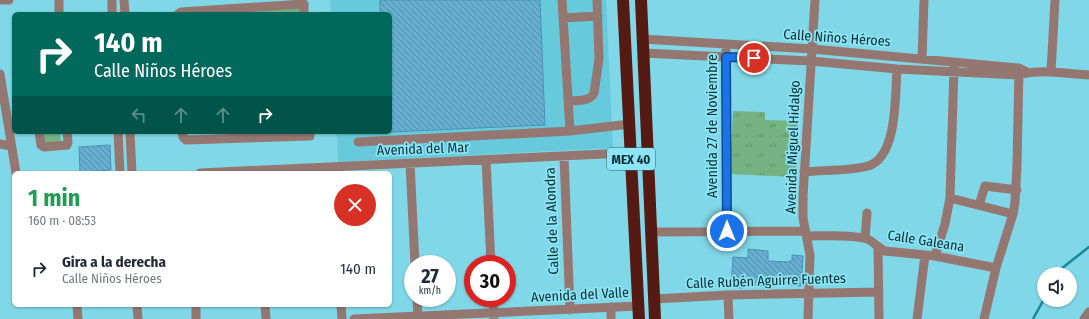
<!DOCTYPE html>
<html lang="es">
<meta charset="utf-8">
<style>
:root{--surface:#fff;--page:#f2f2f3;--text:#1f2937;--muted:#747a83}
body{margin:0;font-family:"Fira Sans Condensed",sans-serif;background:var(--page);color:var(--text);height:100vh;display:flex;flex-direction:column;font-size:15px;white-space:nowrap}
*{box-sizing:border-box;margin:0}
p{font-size:13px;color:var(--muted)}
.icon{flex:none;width:22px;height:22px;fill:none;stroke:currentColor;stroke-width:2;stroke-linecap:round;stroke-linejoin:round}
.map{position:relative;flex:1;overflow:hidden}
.side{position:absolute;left:12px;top:171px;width:380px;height:136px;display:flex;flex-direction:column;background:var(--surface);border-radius:6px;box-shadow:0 1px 3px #0004}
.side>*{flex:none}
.banner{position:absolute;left:12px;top:12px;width:380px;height:122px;border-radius:6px;box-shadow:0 1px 3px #0004;background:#00695c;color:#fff;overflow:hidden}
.fabs{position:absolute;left:1037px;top:267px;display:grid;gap:8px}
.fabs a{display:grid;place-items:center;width:40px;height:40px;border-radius:50%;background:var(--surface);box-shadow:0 1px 3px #0004;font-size:20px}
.speed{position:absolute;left:404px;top:255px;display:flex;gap:8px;font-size:20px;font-weight:700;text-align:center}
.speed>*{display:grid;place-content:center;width:52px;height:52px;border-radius:50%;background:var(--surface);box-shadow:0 1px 3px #0004;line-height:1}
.speed small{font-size:10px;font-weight:400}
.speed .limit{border:6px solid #d22;background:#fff;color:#111}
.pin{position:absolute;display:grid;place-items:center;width:34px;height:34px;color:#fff;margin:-17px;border:2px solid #fff;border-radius:50%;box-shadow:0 1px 4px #0007}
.me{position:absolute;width:44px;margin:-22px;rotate:0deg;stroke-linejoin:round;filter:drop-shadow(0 0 3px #0008)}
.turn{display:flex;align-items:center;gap:14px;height:84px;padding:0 16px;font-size:18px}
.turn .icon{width:52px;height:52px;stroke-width:2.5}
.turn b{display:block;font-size:28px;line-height:34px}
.lanes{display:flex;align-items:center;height:38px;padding:0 16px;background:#0003;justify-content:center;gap:20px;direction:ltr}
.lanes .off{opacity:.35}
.round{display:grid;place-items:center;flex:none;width:42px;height:42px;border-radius:21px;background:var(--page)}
.head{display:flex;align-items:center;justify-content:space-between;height:68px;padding:0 16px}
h1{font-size:24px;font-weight:700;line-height:30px;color:#1e9e55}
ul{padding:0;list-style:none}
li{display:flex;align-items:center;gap:12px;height:60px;padding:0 16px}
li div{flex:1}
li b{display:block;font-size:15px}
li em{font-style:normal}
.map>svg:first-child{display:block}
</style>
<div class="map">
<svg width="1089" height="319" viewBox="0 0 1089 319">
<defs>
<pattern id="park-tufts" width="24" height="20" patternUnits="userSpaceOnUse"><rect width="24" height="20" fill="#75b383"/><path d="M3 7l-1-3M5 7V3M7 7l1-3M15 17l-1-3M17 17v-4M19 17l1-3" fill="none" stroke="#5e926c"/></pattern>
<pattern id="building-back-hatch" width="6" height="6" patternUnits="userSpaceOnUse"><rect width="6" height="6" fill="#67afd1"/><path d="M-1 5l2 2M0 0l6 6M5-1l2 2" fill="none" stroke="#538faa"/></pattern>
</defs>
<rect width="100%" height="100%" fill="#7fd7e7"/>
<!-- built -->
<path fill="#67cadc" d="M330 0H606L613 148 338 162 337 132H390V14H331Z"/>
<!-- grass -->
<path fill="#75b383" d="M43 132H60L61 142 45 143Z"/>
<!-- park -->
<path fill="url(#park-tufts)" d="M302 8V14H257V11Z
M733 111 765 112V120L798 121 796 177 730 174Z"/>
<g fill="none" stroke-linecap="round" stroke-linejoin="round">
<!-- stream -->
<path stroke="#178898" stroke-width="2.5" d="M1058 274 1061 269 1089 247
M1033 319 1044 299"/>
</g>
<!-- building -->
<path fill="url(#building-back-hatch)" stroke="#4a92b4" d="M380 0H540L545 125 390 132V14H380Z
M110 145 111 170 80 172 79 147Z
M748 249 768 251V261L789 262V261H792V255L803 256 801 286 766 283 765 286 743 284V288L731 287 733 257 748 258Z"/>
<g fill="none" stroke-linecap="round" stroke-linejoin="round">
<!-- minor -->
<path stroke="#957771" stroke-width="9" d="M2 0H9
M59 0V14
M112 0V14
M124 0 125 14
M562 0 570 131
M178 14 181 12 304 4V14
M563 18 598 16
M642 39 812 49 1019 68 1027 72
M726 51 727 231
M643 53 811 61 897 69 1019 75C1040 68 1067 74 1089 75
M922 59 924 0
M1051 72 1055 0
M0 74 16 173
M568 101C577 100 590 102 594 93L599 59 597 0
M39 132 41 145 44 147 67 145 68 142 67 132
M118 132 120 173
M130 132 132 173
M182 132 183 137 186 140 310 136V132
M358 142 570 131 630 124
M0 144 11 146
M564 156 570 310
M486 160 491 264
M410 163 415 264
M804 172C822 170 851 171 868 166 898 157 895 94 897 69
M200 173 647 152
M950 198 1013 214
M979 205 985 186 1017 190
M651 232 805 231
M807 236C823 236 852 234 867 239 873 241 878 248 885 251L935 256 996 268
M865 238 867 213
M878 248 879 319
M935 256 945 224 950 198 954 67
M728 295 729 319
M417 298 418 319
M493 298 494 319
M654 299 728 295 879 292
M77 305 78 319
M137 305 138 319
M196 305V319
M265 305 266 319
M341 305 342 319
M611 307V319
M354 319 639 306
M808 319 810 255 803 218V196L815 0
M917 319 925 255
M984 319 996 268 1013 214 1015 202 1017 165 1019 69
M1084 319 1089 312"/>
<!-- highway -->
<path stroke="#551b13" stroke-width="12" d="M623 0 639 319
M641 0 655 319"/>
</g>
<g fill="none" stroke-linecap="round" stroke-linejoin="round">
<!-- route casing -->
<g stroke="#114b97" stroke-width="10">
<path id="route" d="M727 231 726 57 754 58"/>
</g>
<!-- route -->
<use href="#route" stroke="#1a73e8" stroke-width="7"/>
</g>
<g text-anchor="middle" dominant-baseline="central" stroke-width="3.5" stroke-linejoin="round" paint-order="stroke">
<!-- shield labels -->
<rect fill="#8ce4f4" stroke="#30666f" stroke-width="1" x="607" y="148" width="48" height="22" rx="3"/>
<g font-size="13" font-weight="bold" fill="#083036">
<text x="631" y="159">MEX 40</text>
</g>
<!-- street labels -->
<g font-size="14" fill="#083036" stroke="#8ce4f4">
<text transform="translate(837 38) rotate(4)">Calle Niños Héroes</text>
<text transform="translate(712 126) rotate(-90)">Avenida 27 de Noviembre</text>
<text transform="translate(793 147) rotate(-88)">Avenida Miguel Hidalgo</text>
<text transform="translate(423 149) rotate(-2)">Avenida del Mar</text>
<text transform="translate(552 221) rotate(-92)">Calle de la Alondra</text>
<text transform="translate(926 241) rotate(9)">Calle Galeana</text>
<text transform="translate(766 281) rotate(-2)">Calle Rubén Aguirre Fuentes</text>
<text transform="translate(580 295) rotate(-3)">Avenida del Valle</text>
</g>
</g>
</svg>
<div class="fabs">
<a><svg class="icon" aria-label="sound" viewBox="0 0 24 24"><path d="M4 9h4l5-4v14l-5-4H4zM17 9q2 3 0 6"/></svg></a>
</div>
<div class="speed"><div>27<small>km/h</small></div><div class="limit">30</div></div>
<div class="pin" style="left:754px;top:58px;background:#d93025"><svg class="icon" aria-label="arrive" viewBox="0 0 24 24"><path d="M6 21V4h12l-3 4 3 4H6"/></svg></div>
<svg class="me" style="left:727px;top:231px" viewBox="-20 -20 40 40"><circle r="17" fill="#1a73e8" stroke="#fff" stroke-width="3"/><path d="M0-11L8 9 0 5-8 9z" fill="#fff"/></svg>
<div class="banner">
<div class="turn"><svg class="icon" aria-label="right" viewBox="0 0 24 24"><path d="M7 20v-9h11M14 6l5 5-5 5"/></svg><div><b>140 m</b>Calle Niños Héroes</div></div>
<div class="lanes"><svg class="icon off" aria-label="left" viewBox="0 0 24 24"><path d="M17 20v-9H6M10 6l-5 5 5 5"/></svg><svg class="icon off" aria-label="ahead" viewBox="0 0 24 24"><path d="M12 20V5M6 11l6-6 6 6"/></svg><svg class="icon off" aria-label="ahead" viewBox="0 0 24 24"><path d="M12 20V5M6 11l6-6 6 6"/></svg><svg class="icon" aria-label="right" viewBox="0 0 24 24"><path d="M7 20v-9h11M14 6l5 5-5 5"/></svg></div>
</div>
<section class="side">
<div class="head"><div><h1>1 min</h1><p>160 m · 08:53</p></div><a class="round" style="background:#d93025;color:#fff"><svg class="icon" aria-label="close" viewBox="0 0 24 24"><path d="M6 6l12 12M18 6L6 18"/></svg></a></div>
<ul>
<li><svg class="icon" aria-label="right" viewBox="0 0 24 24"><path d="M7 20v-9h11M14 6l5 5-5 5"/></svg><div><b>Gira a la derecha</b><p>Calle Niños Héroes</p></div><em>140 m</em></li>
</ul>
</section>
</div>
